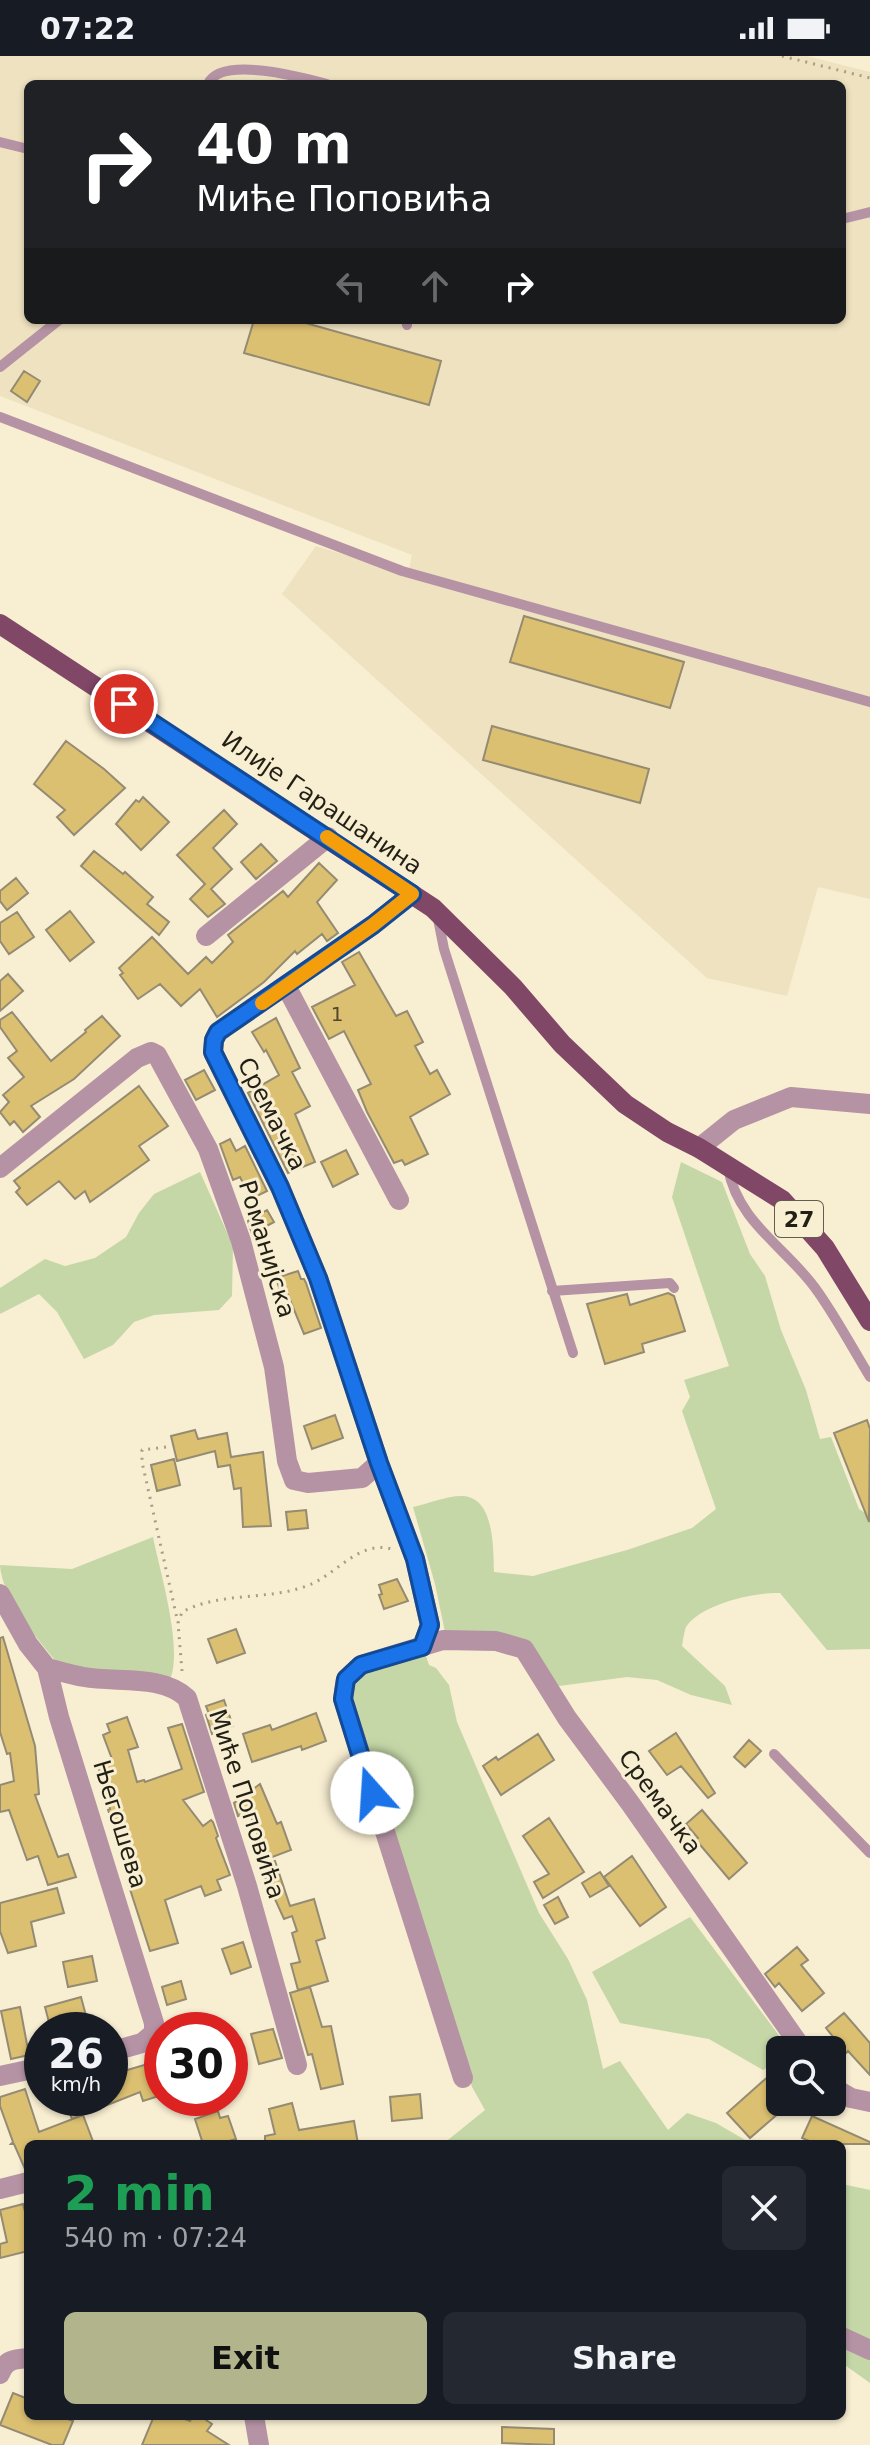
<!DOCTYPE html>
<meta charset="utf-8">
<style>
:root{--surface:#171b24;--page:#242831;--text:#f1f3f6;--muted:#9ea1a6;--accent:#b2b58c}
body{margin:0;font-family:"DejaVu Sans",sans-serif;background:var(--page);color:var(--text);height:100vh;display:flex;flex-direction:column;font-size:30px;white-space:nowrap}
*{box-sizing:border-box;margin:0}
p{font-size:26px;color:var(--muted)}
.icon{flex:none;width:44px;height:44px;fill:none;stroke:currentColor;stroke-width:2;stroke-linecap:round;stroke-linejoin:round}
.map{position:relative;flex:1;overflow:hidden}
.side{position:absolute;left:24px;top:2084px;width:822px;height:280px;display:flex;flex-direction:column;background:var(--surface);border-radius:12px;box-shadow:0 2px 6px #0004}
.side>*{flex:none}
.hud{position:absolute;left:24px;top:24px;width:822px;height:244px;border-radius:12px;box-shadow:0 2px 6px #0004;background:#202124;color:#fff;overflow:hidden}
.controls{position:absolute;left:766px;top:1980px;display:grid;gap:16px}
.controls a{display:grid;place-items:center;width:80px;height:80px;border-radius:12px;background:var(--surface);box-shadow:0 2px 6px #0004;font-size:40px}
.speed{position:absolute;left:24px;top:1956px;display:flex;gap:16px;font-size:40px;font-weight:700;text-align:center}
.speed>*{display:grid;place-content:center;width:104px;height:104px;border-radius:50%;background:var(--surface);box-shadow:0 2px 6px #0004;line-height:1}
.speed small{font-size:20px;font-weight:400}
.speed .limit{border:12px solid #d22;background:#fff;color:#111}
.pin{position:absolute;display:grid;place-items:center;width:68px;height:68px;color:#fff;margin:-34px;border:4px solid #fff;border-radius:50%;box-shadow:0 2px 8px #0007}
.me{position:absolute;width:88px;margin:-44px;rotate:341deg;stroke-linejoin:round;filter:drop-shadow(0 0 6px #0008)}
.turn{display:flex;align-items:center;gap:28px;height:168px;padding:0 40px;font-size:36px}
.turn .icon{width:104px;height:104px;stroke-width:2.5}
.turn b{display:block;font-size:56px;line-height:68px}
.lanes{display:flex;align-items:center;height:76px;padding:0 40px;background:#0003;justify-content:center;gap:40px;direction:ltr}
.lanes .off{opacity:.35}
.round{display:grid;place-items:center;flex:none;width:84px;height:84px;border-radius:12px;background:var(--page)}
.head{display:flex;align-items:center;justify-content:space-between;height:136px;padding:0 40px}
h1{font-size:48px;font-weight:600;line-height:60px;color:#1e9e55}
.action{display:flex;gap:16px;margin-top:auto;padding:16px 40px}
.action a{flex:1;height:92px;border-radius:12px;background:var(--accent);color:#111;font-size:32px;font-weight:600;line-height:92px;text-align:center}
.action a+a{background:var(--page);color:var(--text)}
.status{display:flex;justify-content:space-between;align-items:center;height:56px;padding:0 40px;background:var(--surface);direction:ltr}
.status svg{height:22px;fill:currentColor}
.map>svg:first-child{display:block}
</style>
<div class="status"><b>07:22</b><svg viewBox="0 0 49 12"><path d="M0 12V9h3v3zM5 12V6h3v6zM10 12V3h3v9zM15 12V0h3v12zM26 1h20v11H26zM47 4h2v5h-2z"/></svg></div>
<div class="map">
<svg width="870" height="2389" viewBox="0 0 870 2389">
<rect width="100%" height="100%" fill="#f8eed2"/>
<!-- built -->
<path fill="#efe2c0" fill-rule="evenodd" d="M0 0H807L870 16V843L818 831 787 940 707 922 282 538 316 490 408 518 412 499 0 340ZM28 28H842V264H28Z"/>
<!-- green -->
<path fill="#c5d7a7" d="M681 1106 722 1126 750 1198 765 1220 781 1274 806 1334 820 1383 831 1381 859 1453 870 1460V1593L827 1594 780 1537C755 1536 701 1548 686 1571 684 1576 683 1585 682 1590L725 1630 732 1649 691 1639 657 1624 627 1621 559 1630 551 1625 539 1601 445 1576 435 1528 413 1451C426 1448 450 1439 463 1440 495 1442 493 1493 494 1516L533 1520 627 1494 692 1472 716 1453 682 1355 690 1341 684 1324 729 1310 672 1141Z
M200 1116 233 1190 232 1240 219 1254 154 1259 134 1266 113 1289 84 1303 57 1256 39 1238 0 1258V1232L45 1203 65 1210 95 1202 126 1181 139 1157 154 1138Z
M153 1481C160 1516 182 1588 171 1621H143L58 1608C38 1583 2 1543 0 1509L72 1513Z
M425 1597 429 1609 436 1612 449 1629 457 1666 539 1857 568 1903 587 1944 603 2013 620 2005 668 2074 687 2057 716 2067 752 2088H443L485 2054 472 2031 349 1652 354 1626 363 1614Z
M690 1861 790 1994H780V2004L763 2014 709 1983 620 1967 592 1916Z
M842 2128 870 2134V2327L842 2307Z"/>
<!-- building -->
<path fill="#dcc071" stroke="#948b72" stroke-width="2" d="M254 264H295L441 305 429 349 244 297Z
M24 315 40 325 27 346 11 335Z
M524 560 684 606 670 652 510 606Z
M492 670 649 713 640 747 483 704Z
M66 685 104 713 125 732 74 779 57 761 65 754 34 728Z
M143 741 169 766 141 794 116 768 136 744 139 746Z
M224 754 237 768 213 792 232 813 211 833 225 848 208 861 190 843 205 828 177 799Z
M261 788 277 805 256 823 241 806Z
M94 795 123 818 125 816 153 841 147 848 169 866 159 879 81 810Z
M319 807 337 824 317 846 338 877 327 885 322 878 297 898 295 895 264 926 217 961 200 933 181 950 160 928 138 943 120 919 123 917 119 912 152 881 188 918 206 901 212 907 233 886 228 879 283 835 288 841Z
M16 822 28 837 7 854 0 845V835Z
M70 855 94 886 70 905 46 874Z
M17 856 34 881 9 898 0 885V867Z
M359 896 396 960 407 955 423 986 415 990 430 1018 437 1014 450 1038 410 1061 428 1098 405 1109 402 1104 394 1107 367 1056 358 1034 371 1028 344 975 329 983 312 951 355 929 342 906Z
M8 918 23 935 0 955V925Z
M12 956 51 1005 86 976 85 974 102 960 120 980 74 1023 31 1050 40 1061 23 1076 14 1065 10 1069 0 1056 9 1046 3 1039 24 1021 8 1002 17 995 0 971V964Z
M276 962 300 1012 292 1016 310 1050 295 1058 315 1106 288 1117 248 1037 279 1019 266 994 264 996 252 976Z
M204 1014 215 1034 196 1044 185 1024Z
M139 1030 168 1070 139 1090 149 1104 90 1146 85 1135 75 1143 59 1125 27 1149 16 1136 20 1132 14 1125Z
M230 1083 236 1095 245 1090 267 1135 251 1143 240 1121 233 1124 220 1088Z
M346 1094 358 1118 333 1131 321 1106Z
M267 1154 274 1166 252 1178 248 1165Z
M298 1215 301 1223H304L306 1227 321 1272 304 1278 288 1239 282 1241 276 1222Z
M668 1237 674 1240 685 1275 642 1288 644 1296 605 1308 587 1248 627 1238 630 1249Z
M335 1359 343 1382 312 1393 304 1370Z
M867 1364 870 1373 869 1466 834 1377Z
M195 1374 198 1383 227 1377 231 1401 263 1396 271 1470 243 1471 241 1432 234 1433 230 1409 218 1411 215 1395 177 1405 171 1380Z
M174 1403 180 1429 157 1435 151 1409Z
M306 1454 308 1472 288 1474 286 1456Z
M397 1523 408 1545 384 1553 379 1539 382 1538 379 1529Z
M236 1573 245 1597 217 1607 208 1583Z
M3 1581 35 1690 39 1738 35 1739 58 1801 68 1798 76 1821 48 1829 38 1800 27 1804 9 1754 0 1756V1729L14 1725 10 1697 7 1698 0 1676V1582Z
M224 1644 233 1670 212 1678 206 1659 209 1658 206 1650Z
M316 1657 326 1685 302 1694 301 1690 252 1706 243 1678 270 1669 272 1674Z
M127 1661 138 1691 128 1694 137 1726 144 1724 145 1726 182 1713 168 1672 182 1668 204 1736 183 1744 203 1770 211 1764 213 1766 218 1780 216 1782 230 1819 217 1824 221 1834 205 1840 201 1830 165 1844 178 1887 150 1895 127 1824 141 1820 128 1791 124 1793 108 1754 110 1753 97 1707 112 1703 103 1679 110 1676 107 1668Z
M676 1677 715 1737 708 1742 681 1710 667 1719 649 1695Z
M538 1678 554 1704 501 1739 483 1710 496 1701 498 1704Z
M749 1684 761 1695 745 1711 734 1701Z
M260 1728 277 1768 281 1766 291 1794 267 1803 249 1755 238 1760 234 1747Z
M702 1754 747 1807 729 1823 696 1784 698 1782 686 1768Z
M549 1762 584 1816 543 1842 534 1826 549 1818 523 1780Z
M632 1800 666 1851 640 1870 604 1821Z
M275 1805 290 1850 314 1843 325 1882 316 1885 328 1925 298 1934 291 1908 300 1906 292 1877 297 1875 292 1860 284 1863 260 1810Z
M600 1816 609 1830 590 1841 582 1827Z
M57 1832 64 1857 31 1866 36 1890 8 1897 0 1875V1847Z
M558 1841 568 1861 555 1868 544 1849Z
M243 1886 251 1911 231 1918 222 1893Z
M797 1891 808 1904 801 1909 824 1937 802 1955 779 1927 775 1931 765 1918Z
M92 1900 97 1925 68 1931 63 1906Z
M181 1925 186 1943 167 1949 162 1931Z
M310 1931 322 1971 331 1970 343 2028 321 2033 312 1998 308 1999 290 1937Z
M81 1941 89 1971 78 1974H51L45 1951Z
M20 1951 29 1999 11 2003 1 1955Z
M844 1957 870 1987V2019L848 1995 841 2002 828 1987 834 1982 826 1972Z
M273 1973 282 2002 259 2008 251 1978Z
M158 2005 162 2016V2039L143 2045 140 2036 72 2063 64 2042H110V2019Z
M780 2010V2056L750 2082 727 2057Z
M25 2033 39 2076 83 2059 94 2088H28V2113H25L14 2088H11L13 2086 0 2050V2041Z
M420 2038 422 2062 392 2065 390 2041Z
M292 2047 299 2074 354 2065 358 2088H265V2080L275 2078 269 2053Z
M218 2055 220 2062 228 2060 236 2083 219 2088H203L195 2063Z
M812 2060 870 2086V2088H816L802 2082Z
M23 2148 28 2167V2195L0 2202V2188L7 2186 0 2154Z
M13 2337 28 2343V2360H60L73 2365 63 2389H52L0 2369Z
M154 2360H177L190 2365 193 2360H200L212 2368 207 2375 229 2389H142Z
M502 2371 554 2373V2389L502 2387Z"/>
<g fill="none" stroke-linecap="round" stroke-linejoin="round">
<!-- path -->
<path stroke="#a59e89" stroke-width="3" stroke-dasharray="2 6" stroke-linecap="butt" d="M782 0 870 22
M166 1391 142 1394V1406L178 1567
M182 1615 178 1567 182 1556C221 1535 270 1545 309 1529 337 1518 359 1484 392 1493"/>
<!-- service -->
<path stroke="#b593a4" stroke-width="10" d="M208 28C220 0 298 20 327 28
M0 86 28 93
M842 163 870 156
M406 264 407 269
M0 311 59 264
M0 361 402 515 870 646
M438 863 444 893 573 1297
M728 1112C738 1168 789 1193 818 1236 837 1263 853 1293 870 1321
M552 1235 670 1227 674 1232
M774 1698 870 1797"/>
<!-- minor -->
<path stroke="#b593a4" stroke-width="20" d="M412 838 373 869 218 976 214 984 213 996 280 1131 318 1222 379 1407 415 1503 430 1569 422 1591
M206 880 328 781
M286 930 399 1144
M699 1092 734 1064 791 1041 870 1048
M0 1112 137 1002 151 996 157 999 208 1093 241 1185 274 1311 287 1405 294 1424 308 1427 362 1422 379 1407
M0 1538 28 1588 47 1612 59 1661 154 1967V1977L142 1987 110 1996
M47 1612C59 1615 72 1619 84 1621 117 1627 161 1618 187 1642L247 1830 297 2009
M0 2020 42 2011
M463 2022 343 1643 346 1623 361 1609 443 1584 496 1585 524 1593 567 1662 630 1747 803 1994
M832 2031 851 2042 870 2046
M0 2133 28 2126
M842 2281 870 2294
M0 2318C5 2304 14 2303 28 2302
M254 2360 259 2389"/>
<!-- primary -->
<path stroke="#804767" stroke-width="20" d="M0 568 433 852 513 931 562 988 625 1048 667 1076 699 1092 782 1144 825 1192 870 1265"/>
</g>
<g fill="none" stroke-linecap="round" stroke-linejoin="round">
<!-- route casing -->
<g stroke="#114b97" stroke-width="20">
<path id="route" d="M124 648 412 838 373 869 218 976 214 984 213 996 280 1131 318 1222 379 1407 415 1503 430 1569 422 1591 361 1609 346 1623 343 1643 372 1737"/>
</g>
<!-- route -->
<use href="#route" stroke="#1a73e8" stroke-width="14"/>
<!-- slow -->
<path stroke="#f59e0b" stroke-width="14" d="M262 947 373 869 412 838 327 781"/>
</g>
<g text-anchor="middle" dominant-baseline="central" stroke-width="6" stroke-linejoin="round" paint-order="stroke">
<!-- number labels -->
<g font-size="20" fill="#50472c">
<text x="337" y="958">1</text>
</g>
<!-- shield labels -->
<rect fill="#f8eed2" stroke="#625d4e" stroke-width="2" x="775" y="1145" width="48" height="36" rx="6"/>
<g font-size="22" font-weight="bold" fill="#221f15">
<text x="799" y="1163">27</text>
</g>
<!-- street labels -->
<g font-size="24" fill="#221f15" stroke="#f8eed2">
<text transform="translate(322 747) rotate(34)">Илије Гарашанина</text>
<text transform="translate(272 1058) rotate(63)">Сремачка</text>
<text transform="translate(267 1193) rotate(73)">Романијска</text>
<text transform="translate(660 1746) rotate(54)">Сремачка</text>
<text transform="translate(247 1748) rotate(72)">Миће Поповића</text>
<text transform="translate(120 1768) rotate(73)">Његошева</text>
</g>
</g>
</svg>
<div class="controls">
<a><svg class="icon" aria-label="search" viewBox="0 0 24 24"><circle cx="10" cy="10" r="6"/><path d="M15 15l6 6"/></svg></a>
</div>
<div class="speed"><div>26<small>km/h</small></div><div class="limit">30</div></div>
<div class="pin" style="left:124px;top:648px;background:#d93025"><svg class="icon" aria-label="arrive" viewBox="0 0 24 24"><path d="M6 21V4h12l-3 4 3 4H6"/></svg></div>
<svg class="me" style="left:372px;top:1737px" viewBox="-20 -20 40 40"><circle r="19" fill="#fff"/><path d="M0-13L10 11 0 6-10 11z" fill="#1a73e8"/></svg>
<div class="hud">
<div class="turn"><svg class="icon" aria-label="right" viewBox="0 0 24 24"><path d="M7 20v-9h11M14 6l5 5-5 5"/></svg><div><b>40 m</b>Миће Поповића</div></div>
<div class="lanes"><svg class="icon off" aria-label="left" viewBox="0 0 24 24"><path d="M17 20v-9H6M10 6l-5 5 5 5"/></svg><svg class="icon off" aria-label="ahead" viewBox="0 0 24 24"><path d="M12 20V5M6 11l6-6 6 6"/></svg><svg class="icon" aria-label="right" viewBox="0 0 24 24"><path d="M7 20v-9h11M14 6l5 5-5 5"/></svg></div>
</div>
<section class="side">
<div class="head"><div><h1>2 min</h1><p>540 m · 07:24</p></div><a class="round"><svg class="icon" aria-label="close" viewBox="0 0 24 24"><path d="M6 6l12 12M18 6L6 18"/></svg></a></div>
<div class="action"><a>Exit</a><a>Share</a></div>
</section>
</div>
